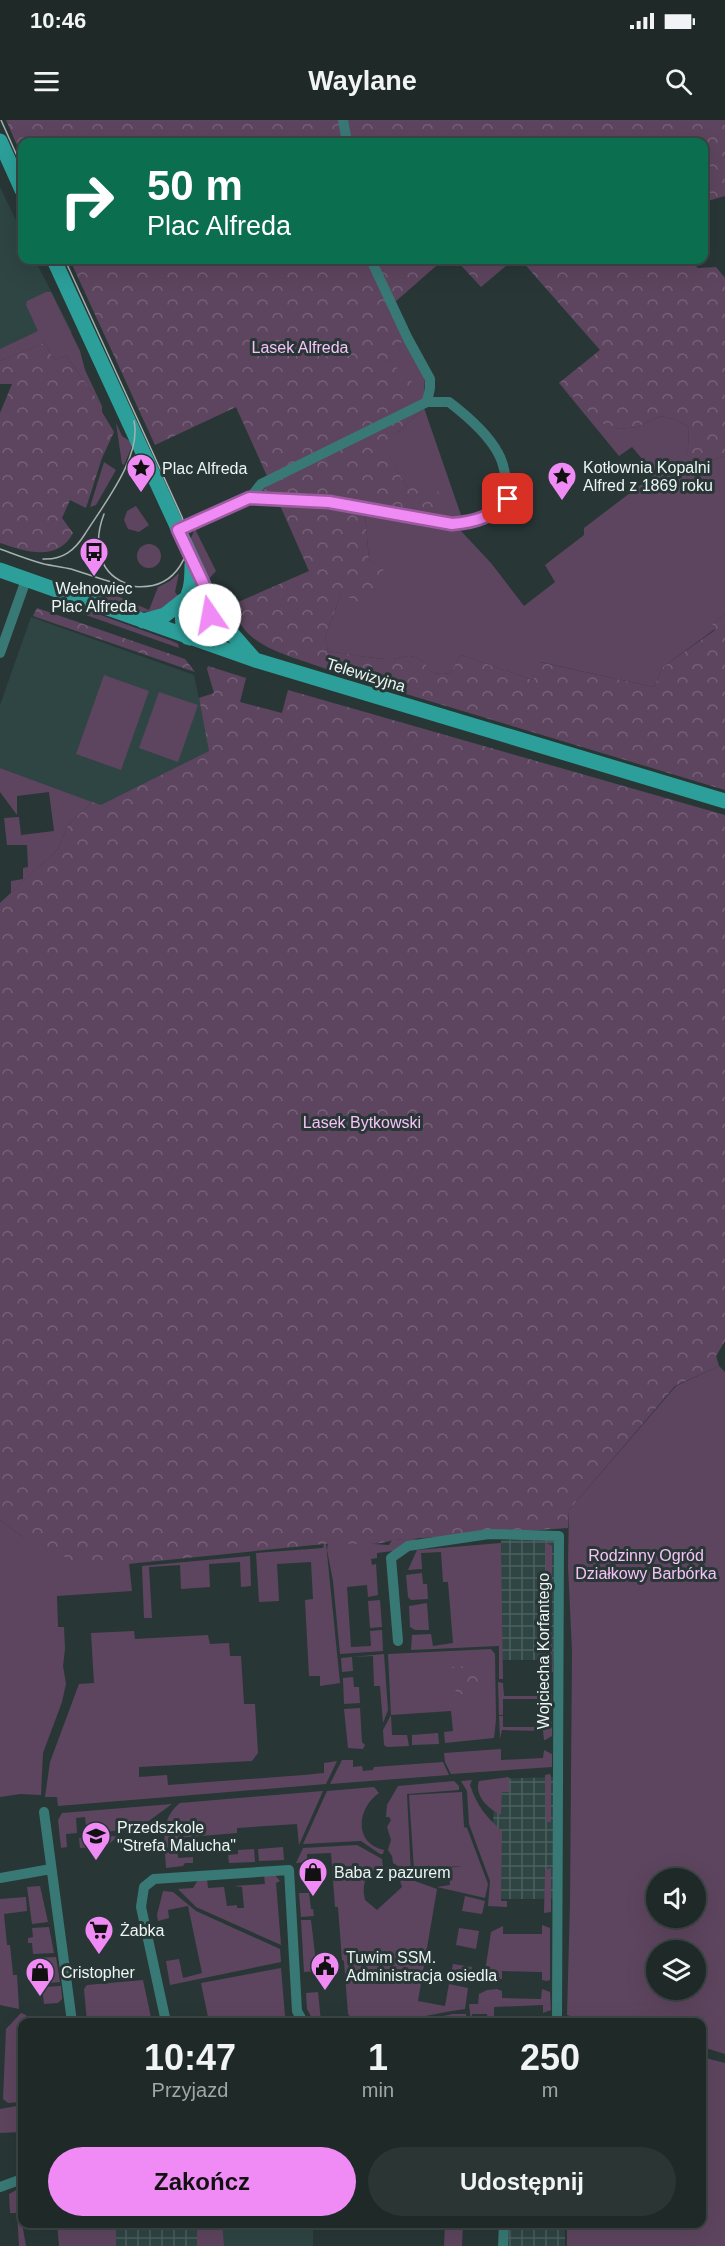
<!DOCTYPE html>
<html lang="pl">
<meta charset="utf-8">
<style>
:root{--surface:#1e2928;--page:#2b3534;--text:#f1f3f6;--muted:#a1a6a8;--line:#3c4545;--accent:#f08bf5}
body{margin:0;font-family:Arial,sans-serif;background:var(--page);color:var(--text);height:100vh;display:flex;flex-direction:column;font-size:22px;white-space:nowrap}
*{box-sizing:border-box;margin:0}
p{font-size:20px;color:var(--muted)}
.icon{flex:none;width:33px;height:33px;fill:none;stroke:currentColor;stroke-width:2;stroke-linecap:round;stroke-linejoin:round}
.map{position:relative;flex:1;overflow:hidden}
.side{position:absolute;left:18px;top:1898px;width:688px;height:210px;display:flex;flex-direction:column;background:var(--surface);border-radius:12px;box-shadow:0 6px 24px #0002,0 0 0 2px var(--line)}
.side>*{flex:none}
.top-card{position:absolute;left:18px;top:18px;width:690px;height:126px;border-radius:12px;box-shadow:0 6px 24px #0002,0 0 0 2px var(--line);background:#0b6e4f;color:#fff;overflow:hidden}
.controls{position:absolute;left:646px;top:1748px;display:grid;gap:12px}
.controls a{display:grid;place-items:center;width:60px;height:60px;border-radius:50%;background:var(--surface);box-shadow:0 6px 24px #0002,0 0 0 2px var(--line);font-size:30px}
.pin{position:absolute;display:grid;place-items:center;width:51px;height:51px;color:#fff;margin:-26px;border-radius:12px;box-shadow:0 3px 9px #0006}
.me{position:absolute;width:66px;margin:-33px;rotate:348deg;stroke-linejoin:round;filter:drop-shadow(0 0 4px #0008)}
.turn{display:flex;align-items:center;gap:21px;height:126px;padding:0 30px;font-size:27px}
.turn .icon{width:78px;height:78px;stroke-width:2.5}
.turn b{display:block;font-size:42px;line-height:51px}
.eta{display:flex;justify-content:space-evenly;align-items:center;height:102px;text-align:center}
.eta b{font-size:36px;font-weight:700;line-height:42px}
.button{display:flex;gap:12px;margin-top:auto;padding:12px 30px}
.button a{flex:1;height:69px;border-radius:36px;background:var(--accent);color:#111;font-size:24px;font-weight:700;line-height:69px;text-align:center}
.button a+a{background:var(--page);color:var(--text)}
.status{display:flex;justify-content:space-between;align-items:center;height:42px;padding:0 30px;background:var(--surface);direction:ltr}
.status svg{height:16px;fill:currentColor}
header{display:flex;justify-content:space-between;align-items:center;height:78px;padding:0 30px;background:var(--surface);font-size:27px;font-weight:700}
.map>svg:first-child{display:block}
</style>
<div class="status"><b>10:46</b><svg viewBox="0 0 49 12"><path d="M0 12V9h3v3zM5 12V6h3v6zM10 12V3h3v9zM15 12V0h3v12zM26 1h20v11H26zM47 4h2v5h-2z"/></svg></div>
<header><svg class="icon" aria-label="menu" viewBox="0 0 24 24"><path d="M4 6h16M4 12h16M4 18h16"/></svg>Waylane<svg class="icon" aria-label="search" viewBox="0 0 24 24"><circle cx="10" cy="10" r="6"/><path d="M15 15l6 6"/></svg></header>
<div class="map">
<svg width="725" height="2126" viewBox="0 0 725 2126">
<defs>
<pattern id="industrial-grid" width="8" height="8" patternUnits="userSpaceOnUse" patternTransform="scale(1.5)"><rect width="8" height="8" fill="#2e4544"/><path d="M0 4h8M4 0v8" fill="none" stroke="#4c6060"/></pattern>
<pattern id="forest-crowns" width="20" height="18" patternUnits="userSpaceOnUse" patternTransform="scale(1.5)"><rect width="20" height="18" fill="#5e455f"/><path d="M2 6a3 3 0 1 1 6 0M12 15a3 3 0 1 1 6 0" fill="none" stroke="#756077"/></pattern>
</defs>
<rect width="100%" height="100%" fill="#283736"/>
<!-- built -->
<path fill="#2e4544" d="M0 67 22 113V140H35L72 212 0 241Z
M31 497 194 555 210 631 101 686 0 648V585Z
M218 2103H313V2126H219Z"/>
<!-- industrial -->
<path fill="url(#industrial-grid)" d="M501 1420H556L555 1540H501Z
M554 1657V1779H492L494 1659Z
M116 2103H218L219 2126H116Z
M507 2103H565V2126H506Z"/>
<!-- green -->
<path fill="#5e455f" fill-rule="evenodd" d="M46 172H51L80 231 85 250 102 286 66 235 55 240 44 223 0 241V229L38 211 26 185 27 181Z
M405 220 425 255 424 277 388 240 390 229Z
M559 263 601 303 619 309 638 307 660 296 674 299 689 307 688 329 681 350 725 336V494L712 504 715 509 663 547 654 567 540 542 533 560 461 535 450 553C423 558 432 542 415 537 406 534 401 538 393 539 378 540 344 533 328 531L325 517 341 474 384 450 369 440 365 394 461 411 491 443 524 486 555 462 545 445 584 415V408L655 354 632 327 619 336Z
M424 288 462 398 452 400 407 368 381 322 398 312Z
M116 303 122 316 130 321 132 326 124 345 122 344Z
M104 342 116 350 96 385 90 387Z
M136 386 149 405 139 412 128 409 124 400 127 391Z
M195 409 216 451 209 459 190 420Z
M137 436a12 12 0 1 1 24 0a12 12 0 1 1-24 0Z
M179 453 175 472 178 476 171 484 157 491 140 492 70 466 72 461 101 473 104 470 149 490 158 467 170 461Z
M62 481 172 521 178 524 179 528 66 488Z
M104 555 149 571 121 650 76 634Z
M159 572 198 585 178 642 139 628Z
M0 648 92 682 68 705 58 729 11 773V761L23 759V748L28 747 27 725H7L4 698 19 697 21 715 54 711 49 672 17 676V695L0 672Z
M719 1246 725 1252V1934L702 1927V1902H592L567 1895 570 1784 572 1531 568 1446 569 1390 676 1266ZM657 1758H696V1797H657ZM657 1830H696V1869H657Z
M0 1400 23 1417 129 1443 132 1471 57 1476 58 1507H64L65 1529 63 1546 66 1564 62 1582 43 1633 41 1675 20 1674 0 1677Z
M418 1418 393 1431 377 1433V1438L371 1439 372 1445 376 1444 378 1475 368 1477 367 1465 347 1467 351 1527 371 1526 370 1511 382 1510 383 1531 340 1534 333 1461 327 1430 328 1423C347 1422 372 1424 389 1425L392 1420Z
M545 1422 552 1426V1460L548 1461 546 1458Z
M326 1423 340 1563 320 1566V1556H309L305 1480 313 1479 311 1442 277 1444 279 1481 259 1482 256 1433 323 1428 324 1424Z
M501 1423 503 1559H499V1526L411 1530 412 1515 431 1514 433 1526 453 1523 448 1462H443L441 1432 421 1433 422 1449 408 1450 417 1430Z
M250 1436 251 1466 241 1467 240 1442 209 1444 210 1467 181 1469 180 1445 149 1447 152 1498H144L142 1446Z
M422 1453 423 1464H427L428 1479 411 1480 408 1477 406 1455Z
M380 1480 382 1507 370 1508 368 1481Z
M427 1483 429 1510H415L410 1507 409 1486Z
M548 1510 552 1512 553 1552 544 1556 546 1513Z
M134 1511 135 1519 208 1515 210 1524 229 1523 230 1536H241L244 1584H255V1585L258 1633 252 1641 139 1647V1657L167 1655 168 1665 304 1655 324 1653V1643L337 1641 326 1664 58 1686 57 1677H45L50 1642 79 1564 94 1563 91 1513Z
M491 1529 495 1534 496 1600 494 1618 445 1623 444 1612 453 1611 451 1591 391 1595 392 1615H407L409 1626 387 1627 384 1625 383 1610 391 1595 388 1534Z
M384 1534 388 1590 383 1603 380 1566H374L373 1536 352 1537 353 1551 342 1552 341 1538Z
M353 1557 354 1567H359L360 1583 344 1584 343 1558Z
M498 1562 503 1563 504 1576H544V1566L552 1570V1583L545 1588 544 1579H503V1595H499Z
M360 1588 362 1622 365 1625 363 1629 348 1628 344 1589Z
M499 1596H503V1607H544L545 1597 552 1602V1616L545 1620H544L543 1611 502 1610 500 1619Z
M438 1613 439 1624 412 1625V1615Z
M501 1629V1640L543 1638 544 1630 552 1634V1647L451 1654 445 1642 444 1633Z
M342 1640H353V1647L362 1646 363 1651 373 1650 374 1647 443 1642 449 1655 330 1664Z
M550 1654 551 1657V1702H546L545 1655Z
M509 1657V1672H502L501 1695C489 1689 474 1676 479 1661Z
M472 1660 470 1665C477 1686 486 1697 502 1711L501 1781H507V1787L488 1786 490 1761 469 1704 467 1671 461 1661Z
M454 1661 459 1666V1670L407 1674 411 1754 393 1743 392 1736 388 1730 391 1720 387 1707 391 1700 389 1697H386L387 1685 398 1666Z
M374 1667 379 1673C356 1689 354 1724 384 1730L383 1734H380L361 1721 303 1724 327 1671Z
M323 1671 299 1725 297 1704 237 1708V1713L177 1718 178 1738 193 1737V1743H185L183 1746 166 1748C165 1724 159 1699 180 1683Z
M462 1672 464 1707 467 1708 488 1764 485 1778 437 1767 450 1765 449 1748 462 1746 414 1749 409 1675Z
M172 1684 139 1708 87 1714 85 1697 76 1698 77 1713 66 1714 67 1727 61 1728 58 1700 62 1693Z
M119 1716 106 1726 80 1728 79 1718Z
M357 1725 382 1739 383 1746H380C366 1755 361 1763 365 1780L377 1790 402 1767 396 1749 412 1760 437 1769 418 1881 445 1886 449 1864 468 1868 465 1889C447 1891 430 1896 412 1898 393 1901 373 1902 354 1902L348 1894 344 1841 342 1840 338 1787H335L331 1733 307 1734V1742L296 1743 303 1728Z
M283 1727 284 1740 259 1741 258 1729Z
M254 1729 255 1742 229 1743 228 1735 238 1734V1730Z
M551 1748V1792L544 1793 545 1750Z
M264 1755H275L280 1761 276 1763 281 1825 196 1787 178 1769 193 1768 198 1760 207 1759 208 1768 224 1767 227 1786 237 1785V1788H244L242 1767 234 1766 265 1764Z
M40 1766 48 1802 32 1804 27 1767Z
M163 1771 173 1772 196 1791 280 1829 281 1842 170 1865 166 1841 179 1839 183 1858 202 1853 188 1786 168 1790 169 1798 158 1801 157 1795Z
M299 1773H309L311 1789H313L314 1796 301 1797Z
M465 1776 485 1781 482 1794 462 1791Z
M26 1777 27 1791 4 1794 7 1825H10L13 1855H17L19 1889 0 1885V1779Z
M301 1800H311L317 1851 304 1852Z
M542 1805 550 1808V1860L547 1861 542 1860V1852L502 1851V1859C494 1860 490 1859 485 1852L491 1812 503 1806V1814H542Z
M49 1807 54 1833 33 1834 32 1823H28V1818L33 1817 32 1808Z
M459 1808 479 1811 476 1829 456 1825Z
M56 1837 60 1862 39 1864 38 1854H34V1846L37 1845 36 1838Z
M453 1844 472 1847 469 1863 450 1859Z
M281 1848 285 1896 274 1902H209L201 1863Z
M143 1860 152 1902H87L84 1869 87 1865Z
M61 1866 62 1879 58 1883 44 1884 42 1867Z
M497 1869 502 1871V1878L541 1879 542 1869 550 1872 551 1890 543 1893V1885L494 1887V1902H488L487 1894H472L471 1902 469 1884H478L479 1874 487 1870Z
M318 1872 321 1902H314L307 1889 306 1873Z
M21 1893 26 1895 27 1902H22V1982L8 1983 3 1979 6 1909Z
M453 1894H466L467 1902H414Z
M702 1937 725 1943V2126H567V2103H702Z
M22 1985V2012L0 2013V1989Z
M18 2069H22V2103L26 2126H19L17 2093H10L9 2074Z
M57 2103H116V2126H59Z
M197 2103H222L224 2126H197Z
M445 2103H463L462 2126H444Z"/>
<!-- forest -->
<path fill="url(#forest-crowns)" d="M6 0H725V76L704 82V22H22V37Z
M70 140H443L388 188 405 220 391 229 388 240 421 270 424 277 418 284 267 356 236 287 155 325Z
M456 140H513L481 167Z
M521 140H690L698 148 716 147 725 158V336L680 350 688 329 689 307 674 299 660 296 638 307 619 309 600 303 559 263 600 230Z
M44 223 55 240 66 235 102 286V292L114 312 102 338 86 388 70 380 62 398 73 413C57 443 25 431 0 423V293L12 264H0V241Z
M424 288 398 312 382 323 407 368 435 365 452 400 258 375 267 366Z
M279 383 365 394 369 440 384 449 367 486 341 474 325 517 328 531C345 533 377 540 393 539 401 538 406 534 415 537 432 542 424 558 450 553L461 535 533 560 539 542 654 567 663 547 715 510 712 504 725 494V670L333 552C305 539 266 534 245 510 239 503 234 494 229 486L309 451Z
M37 488 185 539 195 552 33 496Z
M208 546 246 558 240 582 282 593 288 570 725 695V1221L716 1236 719 1246 675 1266 569 1390 568 1408 393 1420C367 1428 350 1422 324 1424L88 1448 23 1417 0 1400V783L58 729 68 705 92 682 101 685 209 631 199 578 214 573 207 549Z
M474 1546 479 1549 480 1573 461 1574 448 1566V1547Z"/>
<g fill="none" stroke-linecap="round" stroke-linejoin="round">
<!-- street -->
<path stroke="#397975" stroke-width="10" d="M343 0 347 22
M371 140 408 219 430 259V268L427 282
M178 410 250 378 329 382 452 404C476 402 492 398 508 379 506 364 506 347 498 333 488 314 466 295 449 282H427L261 364 250 378
M0 533 26 460
M398 1521 391 1438 408 1426 489 1414 559 1416 557 1902
M44 1692 72 1902
M0 1758 51 1749
M166 1902 141 1787 144 1767 154 1759 289 1750 297 1891 303 1902
M0 2067 22 2059
M503 2126 504 2103"/>
<!-- secondary -->
<path stroke="#2c9f9a" stroke-width="15" d="M0 21 22 70
M54 140 212 482 233 515 255 540
M0 450 255 540 725 681
M143 501 165 495 184 480
M187 517C178 495 184 489 190 469 192 461 192 452 192 444
M190 518C203 508 212 499 212 482"/>
<!-- tram -->
<path stroke="#a5b0af" stroke-width="1.5" d="M1 0 22 47
M104 394C94 420 96 451 125 463
M0 429C14 434 29 440 44 444 53 446 62 447 71 449 105 459 155 485 180 446 190 431 188 413 182 397L65 140
M43 439C63 440 75 430 85 414 104 384 142 336 134 301"/>
</g>
<g fill="none" stroke-linecap="round" stroke-linejoin="round">
<!-- route casing -->
<g stroke="#9c5a9f" stroke-width="15">
<path id="route" d="M210 495 212 482 178 410 249 378 329 382 452 404C476 402 492 397 508 379"/>
</g>
<!-- route -->
<use href="#route" stroke="#f08bf5" stroke-width="10"/>
</g>
<!-- icons -->
<defs>
<g id="sight-pin" transform="scale(1.5)"><path d="M0 17L-7.5 6A9.5 9.5 0 1 1 7.5 6Z" fill="#f08bf5" stroke="#283736"/><path d="M0-6L1.8-2.2L6-1.7L2.9 1.2L3.7 5.4L0 3.3L-3.7 5.4L-2.9 1.2L-6-1.7L-1.8-2.2Z" fill="#111"/></g>
<g id="bus-pin" transform="scale(1.5)"><path d="M0 17L-7.5 6A9.5 9.5 0 1 1 7.5 6Z" fill="#f08bf5" stroke="#283736"/><path d="M-5-6H5V4H4V6H2V4H-2V6H-4V4H-5ZM-3.5-4V0h7V-4ZM-3.5 1.2v1.5H-2V1.2ZM2 1.2v1.5H3.5V1.2Z" fill="#111"/></g>
<g id="school-pin" transform="scale(1.5)"><path d="M0 17L-7.5 6A9.5 9.5 0 1 1 7.5 6Z" fill="#f08bf5" stroke="#283736"/><path d="M0-5L7-2L0 1L-7-2ZM-4 1L0 2.5L4 1V4Q0 6-4 4Z" fill="#111"/></g>
<g id="shop-pin" transform="scale(1.5)"><path d="M0 17L-7.5 6A9.5 9.5 0 1 1 7.5 6Z" fill="#f08bf5" stroke="#283736"/><path d="M-5-2.5h2.3a2.7 3.5 0 0 1 5.4 0H5L5.5 6h-11ZM-1.5-2.5h3a1.5 2.3 0 0 0-3 0Z" fill="#111"/></g>
<g id="supermarket-pin" transform="scale(1.5)"><path d="M0 17L-7.5 6A9.5 9.5 0 1 1 7.5 6Z" fill="#f08bf5" stroke="#283736"/><path d="M-6-5.5h2.5l.6 2H6L4.5 2H-2.5L-4.4-4H-6ZM-1.5 3.2a1.3 1.3 0 1 0 .1 0ZM3 3.2a1.3 1.3 0 1 0 .1 0Z" fill="#111"/></g>
<g id="civic-pin" transform="scale(1.5)"><path d="M0 17L-7.5 6A9.5 9.5 0 1 1 7.5 6Z" fill="#f08bf5" stroke="#283736"/><path d="M-.6-6.5H3V-4.5H.6V-3L4-1V1h2V6H-6V1h2V-1L-.6-3ZM-1.2 2.5V6h2.4V2.5Z" fill="#111"/></g>
</defs>
<g fill-rule="evenodd">
<use href="#sight-pin" x="141" y="348"/>
<use href="#sight-pin" x="562" y="356"/>
<use href="#bus-pin" x="94" y="432"/>
<use href="#school-pin" x="96" y="1716"/>
<use href="#shop-pin" x="313" y="1752"/>
<use href="#supermarket-pin" x="99" y="1810"/>
<use href="#civic-pin" x="325" y="1846"/>
<use href="#shop-pin" x="40" y="1852"/>
</g>
<g text-anchor="middle" dominant-baseline="central" stroke-width="6" stroke-linejoin="round" paint-order="stroke">
<!-- park labels -->
<g font-size="16" fill="#f7c2f8" stroke="#283736">
<text x="300" y="227">Lasek Alfreda</text>
<text x="362" y="1002">Lasek Bytkowski</text>
<text x="646" y="1435">Rodzinny Ogród<tspan x="646" dy="18">Działkowy Barbórka</tspan></text>
</g>
<!-- poi labels -->
<g font-size="16" fill="#ecf5f4" stroke="#283736" text-anchor="start">
<text x="583" y="347">Kotłownia Kopalni<tspan x="583" dy="18">Alfred z 1869 roku</tspan></text>
<text x="162" y="348">Plac Alfreda</text>
<text x="94" y="468" text-anchor="middle">Wełnowiec<tspan x="94" dy="18">Plac Alfreda</tspan></text>
<text x="117" y="1707">Przedszkole<tspan x="117" dy="18">"Strefa Malucha"</tspan></text>
<text x="334" y="1752">Baba z pazurem</text>
<text x="120" y="1810">Żabka</text>
<text x="346" y="1837">Tuwim SSM.<tspan x="346" dy="18">Administracja osiedla</tspan></text>
<text x="61" y="1852">Cristopher</text>
</g>
<!-- street labels -->
<g font-size="16" fill="#ecf5f4" stroke="#283736">
<text transform="translate(366 555) rotate(17)">Telewizyjna</text>
<text transform="translate(543 1531) rotate(-90)">Wojciecha Korfantego</text>
</g>
</g>
</svg>
<div class="controls">
<a><svg class="icon" aria-label="sound" viewBox="0 0 24 24"><path d="M4 9h4l5-4v14l-5-4H4zM17 9q2 3 0 6"/></svg></a>
<a><svg class="icon" aria-label="layers" viewBox="0 0 24 24"><path d="M12 4l9 5-9 5-9-5zM3 14l9 5 9-5"/></svg></a>
</div>
<div class="pin" style="left:508px;top:379px;background:#d93025"><svg class="icon" aria-label="arrive" viewBox="0 0 24 24"><path d="M6 21V4h12l-3 4 3 4H6"/></svg></div>
<svg class="me" style="left:210px;top:495px" viewBox="-20 -20 40 40"><circle r="19" fill="#fff"/><path d="M0-13L10 11 0 6-10 11z" fill="#f08bf5"/></svg>
<div class="top-card">
<div class="turn"><svg class="icon" aria-label="right" viewBox="0 0 24 24"><path d="M7 20v-9h11M14 6l5 5-5 5"/></svg><div><b>50 m</b>Plac Alfreda</div></div>
</div>
<section class="side">
<div class="eta">
<div><b>10:47</b><p>Przyjazd</p></div>
<div><b>1</b><p>min</p></div>
<div><b>250</b><p>m</p></div>
</div>
<div class="button"><a>Zakończ</a><a>Udostępnij</a></div>
</section>
</div>
